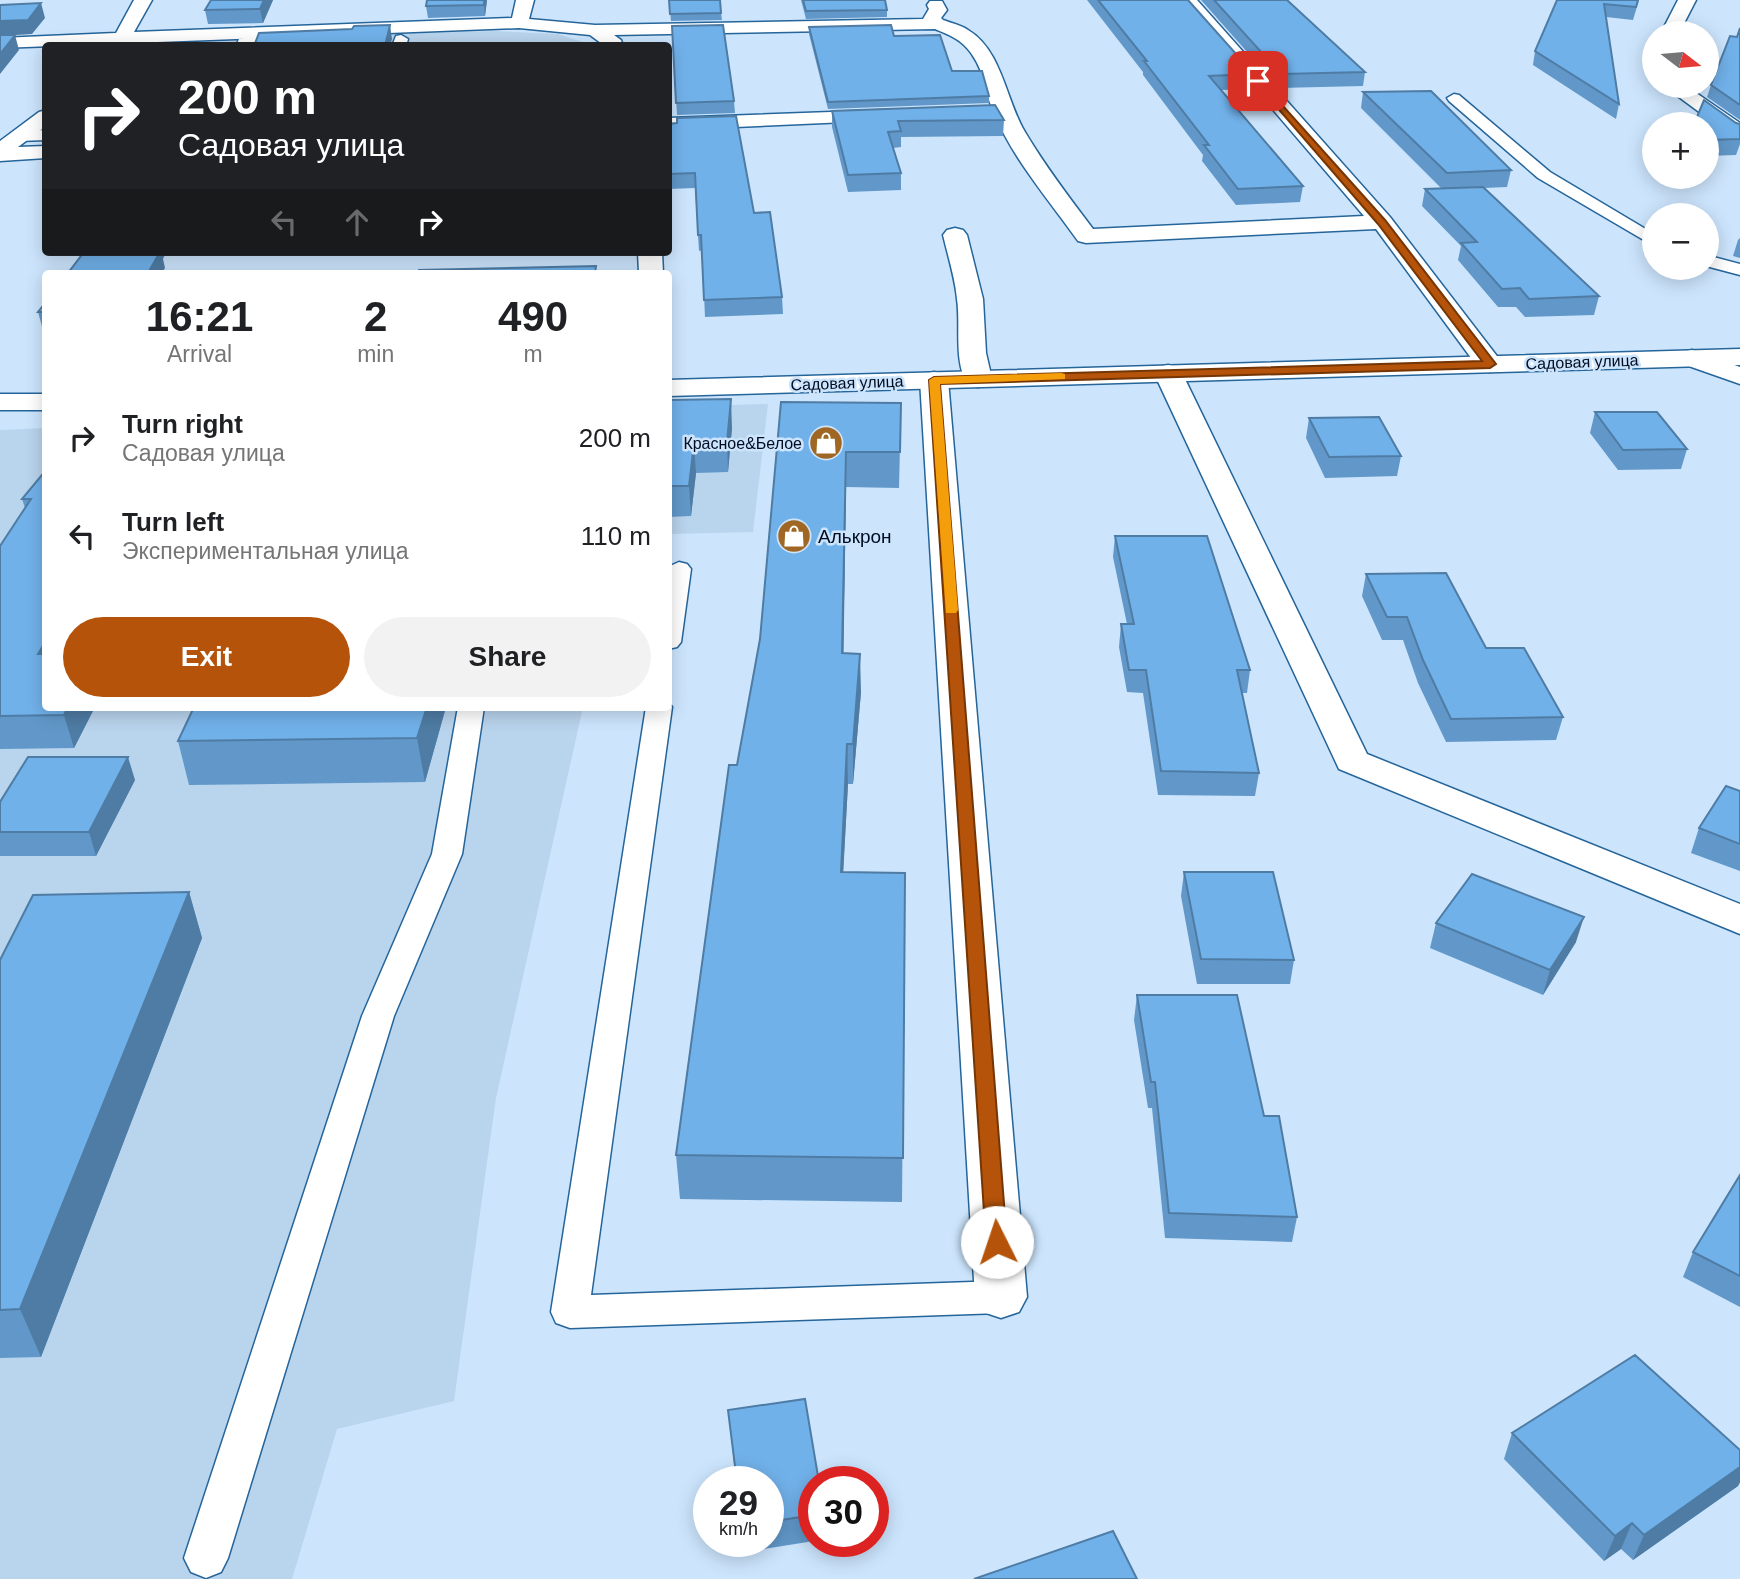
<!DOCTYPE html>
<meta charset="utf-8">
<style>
:root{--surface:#fff;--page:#f2f2f2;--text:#202124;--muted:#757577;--accent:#b45309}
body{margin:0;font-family:Arial,sans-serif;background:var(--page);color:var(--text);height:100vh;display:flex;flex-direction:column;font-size:26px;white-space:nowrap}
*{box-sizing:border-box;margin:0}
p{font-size:23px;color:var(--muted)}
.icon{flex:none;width:38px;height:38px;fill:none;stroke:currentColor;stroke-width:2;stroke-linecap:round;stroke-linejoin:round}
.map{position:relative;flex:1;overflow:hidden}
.details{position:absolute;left:42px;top:270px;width:630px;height:441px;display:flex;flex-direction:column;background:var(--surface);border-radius:7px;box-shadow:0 4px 18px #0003}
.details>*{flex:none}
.top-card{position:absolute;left:42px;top:42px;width:630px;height:214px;border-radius:7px;box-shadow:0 4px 18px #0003;background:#202124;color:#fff;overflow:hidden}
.needle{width:46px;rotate:106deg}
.tools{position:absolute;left:1642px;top:21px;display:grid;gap:14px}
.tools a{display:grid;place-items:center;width:77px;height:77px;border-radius:50%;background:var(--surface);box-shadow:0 4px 18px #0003;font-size:35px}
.speed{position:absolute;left:693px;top:1466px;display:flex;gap:14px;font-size:35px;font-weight:700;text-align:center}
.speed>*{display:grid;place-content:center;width:91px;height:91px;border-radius:50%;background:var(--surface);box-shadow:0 4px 18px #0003;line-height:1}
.speed small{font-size:18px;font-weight:400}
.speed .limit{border:10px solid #d22;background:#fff;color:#111}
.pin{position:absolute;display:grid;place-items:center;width:60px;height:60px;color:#fff;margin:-30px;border-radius:14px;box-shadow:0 4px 10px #0006}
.me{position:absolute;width:77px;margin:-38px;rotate:356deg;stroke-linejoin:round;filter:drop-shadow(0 0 5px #0008)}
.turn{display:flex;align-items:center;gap:24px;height:147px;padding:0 21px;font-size:32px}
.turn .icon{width:91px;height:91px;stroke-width:2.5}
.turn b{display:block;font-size:49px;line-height:60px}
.lanes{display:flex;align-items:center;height:66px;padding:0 21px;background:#0003;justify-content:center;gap:35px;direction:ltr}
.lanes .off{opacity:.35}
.eta{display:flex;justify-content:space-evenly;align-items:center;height:119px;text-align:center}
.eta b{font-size:42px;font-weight:700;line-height:49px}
.primary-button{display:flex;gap:14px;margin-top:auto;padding:14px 21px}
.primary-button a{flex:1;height:80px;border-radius:42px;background:var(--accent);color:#fff;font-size:28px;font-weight:700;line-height:80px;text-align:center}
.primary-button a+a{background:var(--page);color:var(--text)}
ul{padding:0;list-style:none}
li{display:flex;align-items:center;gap:21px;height:98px;padding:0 21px}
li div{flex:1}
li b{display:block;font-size:26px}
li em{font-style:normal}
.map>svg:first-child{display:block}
</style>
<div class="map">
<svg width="1740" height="1579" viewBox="0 0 1740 1579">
<rect width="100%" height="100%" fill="#cce5fd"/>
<!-- built -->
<path fill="#b9d4ed" d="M494 31 558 34 592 45 173 46 178 40Z
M768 404 753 532 669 534 668 407Z
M45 428 46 707H583L496 1098 454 1401 337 1429 292 1579H0V430Z"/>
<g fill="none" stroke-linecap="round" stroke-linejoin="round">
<!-- lane casing -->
<g stroke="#25659a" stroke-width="3">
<path id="lane" d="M401 35 408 39 406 46H392L396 36Z
M294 36 299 37V43L236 46 239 39 244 38Z
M1454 94 1459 95 1550 172 1654 234V246L1538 178 1449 101 1447 98Z
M46 130V140L19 141 11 136 19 131Z
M1706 255 1740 264V275L1706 266Z
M679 562 687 564 691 569 681 642 677 647 668 649V567Z
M668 702 672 707 591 1295 1001 1281 1014 1286 1020 1297 1014 1308 1001 1313 570 1328 556 1323 551 1312 646 707H668Z
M458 707H484L462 854 394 1016 228 1558 221 1572 206 1578 191 1572 184 1558 362 1016 432 854Z"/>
</g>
<!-- street casing -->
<g stroke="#25659a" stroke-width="3">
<path id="street" d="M134 0H152L134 32 512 18 516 0H534L529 19 595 25 923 19 929 9 927 5 930 1H942L947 10 941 18 943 20C951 23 961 25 968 30 1002 50 1006 101 1025 132 1045 166 1069 197 1093 229L1364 216 1179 0H1197L1390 217 1503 364 1500 370 1490 372 1480 370 1376 229 1086 243 1078 241C1049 200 1013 159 994 113 984 91 987 76 971 53 961 39 949 35 935 29L614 35 621 40 623 46H605L590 35 519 28 0 48V38L116 33Z
M1678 0H1696L1679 33H1661Z
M1664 86H1686L1740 123V139L1733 137Z
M46 110V126L18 147 46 146V158L0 161V141L39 112Z
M886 110 893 112 896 116 893 120 668 130V118Z
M955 228 963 230 967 235 983 299 986 353 992 379 988 385 978 387 968 385C953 362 961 325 957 299 955 278 948 256 943 235L947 230Z
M638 252H662L663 273H639Z
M1692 350 1740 367V384L1683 364 1679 358 1683 352Z
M1168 365 1178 367 1182 373 1367 754 1740 904V934L1339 769 1154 373 1158 367Z
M934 372 944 374 948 380 1027 1297 1019 1312 1001 1318 983 1312 975 1297 920 380 924 374Z"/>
</g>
<!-- secondary casing -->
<g stroke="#25659a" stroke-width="3">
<path id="secondary" d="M1740 349V365L668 396V380Z
M0 394H46V410H0Z"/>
</g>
<!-- lane -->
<use href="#lane" fill="#fff" fill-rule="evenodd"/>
<!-- street -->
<use href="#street" fill="#fff" fill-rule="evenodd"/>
<!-- secondary -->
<use href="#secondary" fill="#fff" fill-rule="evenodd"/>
</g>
<!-- wall -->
<path fill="#6198c9" d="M211 0H273L263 23 208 24 205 10Z
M427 0H487L485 16 428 18 426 6Z
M669 0 721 13 722 20 671 21Z
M801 0H885L887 10V17L806 19Z
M1087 0H1188L1254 74 1252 89 1221 90 1303 186 1300 202 1236 205 1202 161 1203 155 1143 75V72Z
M1201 0H1287L1365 72 1363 86 1279 88Z
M1557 0H1639L1633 20 1606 17 1619 104 1616 119 1533 65 1535 51Z
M672 26 734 101 735 113 677 115Z
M809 27 952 71 989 96V103L828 109 809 34Z
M1740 28V120L1707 97 1711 85 1737 37Z
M1363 92 1511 170 1507 187 1485 188 1599 296 1594 315 1525 317 1516 307H1498L1458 260 1461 246 1422 206 1425 189H1442L1361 108Z
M832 111 1004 120 1003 136 901 137V147L893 148 901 173V190L848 192 832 127Z
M1736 123 1740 124V144L1736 155 1706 156V124Z
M668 124 754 213 782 297 783 314 705 317 702 250 699 251 695 188 668 189Z
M1740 238V258L1733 256 1738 240Z
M46 302V330H43L38 312Z
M668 400 732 428 728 472 696 473 691 516 668 517Z
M781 402 901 403 899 488 846 487 843 653 861 692 853 784H848L843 872 905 873 902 1202 680 1199 676 1155 737 765 760 639Z
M1595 412 1687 449 1681 469 1618 470 1590 433Z
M1309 418 1401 456 1397 476 1325 478 1306 438Z
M46 470V707H95L74 748 0 749V546L25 508 22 499Z
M1115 536 1250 670 1247 693H1242L1259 773 1255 796 1158 795 1143 693 1127 692 1119 647 1121 624H1127L1113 557Z
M1366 574 1486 648 1563 717 1556 740 1446 742 1418 683 1403 640H1382L1362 596Z
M446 707 425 782 189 785 178 741Z
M135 780 96 856H0V802Z
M1740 791V871L1691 853 1699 828Z
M1184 872 1294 960 1290 984H1197L1181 896Z
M189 892 202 938 41 1357 0 1358V960Z
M1436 923 1576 942 1543 995 1430 948Z
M1137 995 1264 1116 1297 1217 1292 1242 1165 1238 1152 1108H1148L1134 1020Z
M1740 1175V1307L1683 1277 1693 1252Z
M728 1410 814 1482V1541L744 1552 743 1542H768V1482H736Z
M1512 1433 1740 1450V1482L1738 1486 1633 1560 1621 1549 1604 1561 1504 1459Z"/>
<!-- shaded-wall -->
<path fill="#4f7ca4" d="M264 0H273L263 23 260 9Z
M484 0H487L485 16 484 5Z
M41 3 45 18 32 34 0 36V21Z
M390 25 392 39 390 46H385Z
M15 35 19 50 0 74V54Z
M154 252H166L163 259 165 268 162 273H148Z
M731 399 732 428 728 472 727 442Z
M694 443 696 473 691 516 689 486Z
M846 452V487L843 692 842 653Z
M46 641V677L38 654Z
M860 654 861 692 853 784V744Z
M68 707H95L74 748 64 715Z
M427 707H446L425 782 417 738Z
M847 744 848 784 841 914V872Z
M128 757 135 780 96 856 89 832Z
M189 892 202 938 41 1357 20 1309Z
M1584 917 1576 942 1543 995 1550 970Z
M1740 1467V1482L1738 1486 1633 1560 1644 1535Z
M1632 1523 1621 1549 1604 1561 1615 1536Z"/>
<!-- building -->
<path fill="#71b1ea" stroke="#4f7ca4" stroke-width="2" d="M211 0H264L260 9 205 10Z
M427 0H484V5L426 6Z
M669 0H720L721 13 670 14Z
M803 0H885L887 10 806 11Z
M1098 0H1188L1254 74 1209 76 1303 186 1238 189 1204 145H1209L1144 61H1147Z
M1214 0H1287L1365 72 1281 74Z
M1557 0H1638L1636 7 1604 4 1619 104 1535 51Z
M41 3 28 20 0 21V5Z
M390 25 385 46H254L259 33 352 29 354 26Z
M723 25 734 101 676 103 672 26Z
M891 25 894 36 940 35 952 71H982L989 96 828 102 809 27Z
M1740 28V105L1711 85 1730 36 1737 37Z
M0 35H15L0 54Z
M1431 91 1511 170 1447 173 1363 92Z
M1704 100 1736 123 1740 124V139L1706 140V124H1694Z
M995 105 1004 120 898 121 901 131 888 132 901 173 848 175 832 111Z
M736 116 754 213 770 212 782 297 704 300 701 235H698L695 173 668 174V124L677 123V118Z
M1483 187 1599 296 1529 299 1520 288 1502 289 1461 243 1477 242 1425 189Z
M84 252H160L148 273H68Z
M596 266 595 273H418L419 270Z
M46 302V312H38Z
M731 399 727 442 694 443 689 486H668V400Z
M781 402 901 403 900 452H846L842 653 860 654 853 744H847L841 872 905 873 903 1158 676 1155 729 765H737L760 639Z
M1595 412H1657L1687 449 1623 450Z
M1379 417 1401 456 1329 457 1309 418Z
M46 470V641L38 654H46V707H68L64 715 0 716V546L31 499H22Z
M1115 536H1207L1250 670H1237L1259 773 1161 771 1146 670H1129L1121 624H1134Z
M1446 573 1486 648H1524L1563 717 1451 719 1423 660 1407 617H1387L1366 574Z
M194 707H427L417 738 178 741Z
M28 757H128L89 832H0V802Z
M1726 786 1740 791V844L1699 828Z
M1184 872H1273L1294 960 1201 959Z
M1472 874 1584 917 1550 970 1436 923Z
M189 892 20 1309 0 1310V960L33 895Z
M1137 995H1237L1264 1116H1279L1297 1217 1169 1213 1155 1082H1151Z
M1740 1175V1276L1693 1252Z
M1635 1355 1740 1450V1467L1644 1535 1632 1523 1615 1536 1512 1433Z
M805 1399 819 1482H814V1515L768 1522V1482H737L728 1410Z
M1113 1531 1137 1579H974Z"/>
<!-- route -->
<path fill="#b45309" stroke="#753606" stroke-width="2" d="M1258 78 1385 220 1496 364 1490 368 940 384 1007 1242 1004 1248 997 1250 989 1248 986 1242 929 380 934 377 1482 361 1378 224 1255 82Z"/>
<!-- slow -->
<path fill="#f59e0b" d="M1061 373 1065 374V379L940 384 958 610 956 613H946L929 380 934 377Z"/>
<!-- icons -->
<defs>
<g id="shop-disc" transform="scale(1.75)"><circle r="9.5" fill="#9f6723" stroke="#cce5fd"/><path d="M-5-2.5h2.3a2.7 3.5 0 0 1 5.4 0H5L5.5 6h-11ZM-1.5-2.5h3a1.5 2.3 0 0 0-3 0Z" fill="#fff"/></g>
</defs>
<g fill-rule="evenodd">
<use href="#shop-disc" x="826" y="443"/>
<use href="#shop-disc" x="794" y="536"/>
</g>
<g text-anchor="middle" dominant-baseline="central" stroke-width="5" stroke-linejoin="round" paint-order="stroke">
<!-- far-street labels -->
<g font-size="16" fill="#000c20" stroke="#cce5fd">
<text transform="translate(1582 362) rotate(-2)">Садовая улица</text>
<text transform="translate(847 383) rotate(-2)">Садовая улица</text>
</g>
<!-- far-poi labels -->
<g font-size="16" fill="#000c20" stroke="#cce5fd" text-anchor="end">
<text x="802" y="443">Красное&amp;Белое</text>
</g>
<!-- poi labels -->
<g font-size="19" fill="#000c20" stroke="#cce5fd" text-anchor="start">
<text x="818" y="536">Алькрон</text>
</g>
</g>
</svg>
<div class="tools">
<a><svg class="needle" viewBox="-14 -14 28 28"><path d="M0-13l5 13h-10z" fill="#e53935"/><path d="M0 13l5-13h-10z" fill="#757577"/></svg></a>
<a>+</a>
<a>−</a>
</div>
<div class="speed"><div>29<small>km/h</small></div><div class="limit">30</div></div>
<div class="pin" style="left:1258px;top:81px;background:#d93025"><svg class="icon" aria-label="arrive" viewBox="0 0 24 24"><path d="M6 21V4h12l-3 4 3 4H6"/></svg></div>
<svg class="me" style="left:997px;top:1242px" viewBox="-20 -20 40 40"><circle r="19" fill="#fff"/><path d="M0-13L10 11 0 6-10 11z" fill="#b45309"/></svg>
<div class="top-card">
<div class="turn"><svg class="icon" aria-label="right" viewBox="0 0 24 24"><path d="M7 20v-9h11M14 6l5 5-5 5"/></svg><div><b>200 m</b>Садовая улица</div></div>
<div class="lanes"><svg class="icon off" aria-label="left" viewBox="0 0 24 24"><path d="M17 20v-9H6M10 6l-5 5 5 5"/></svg><svg class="icon off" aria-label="ahead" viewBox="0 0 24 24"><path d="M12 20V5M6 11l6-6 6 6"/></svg><svg class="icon" aria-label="right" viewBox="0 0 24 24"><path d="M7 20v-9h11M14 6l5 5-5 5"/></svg></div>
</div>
<section class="details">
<div class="eta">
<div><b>16:21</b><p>Arrival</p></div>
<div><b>2</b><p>min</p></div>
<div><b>490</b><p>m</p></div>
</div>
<ul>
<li><svg class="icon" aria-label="right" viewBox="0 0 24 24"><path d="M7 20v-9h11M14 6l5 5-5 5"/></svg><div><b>Turn right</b><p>Садовая улица</p></div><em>200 m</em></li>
<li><svg class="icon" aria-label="left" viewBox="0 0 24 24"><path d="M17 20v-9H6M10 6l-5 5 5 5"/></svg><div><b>Turn left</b><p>Экспериментальная улица</p></div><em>110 m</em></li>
</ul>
<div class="primary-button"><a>Exit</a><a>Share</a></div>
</section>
</div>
